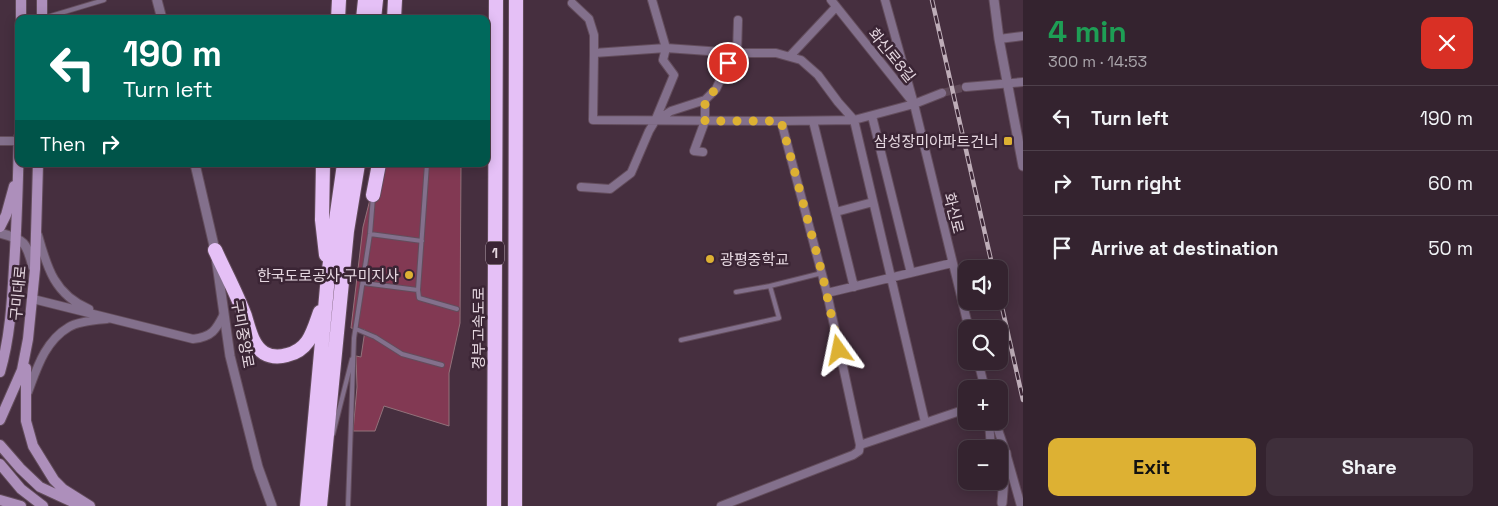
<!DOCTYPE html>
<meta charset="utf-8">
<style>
:root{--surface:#34232f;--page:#3f2f3b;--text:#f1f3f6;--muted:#a9a4aa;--line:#4e404b;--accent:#ddb133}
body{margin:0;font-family:"Space Grotesk","Noto Sans KR",sans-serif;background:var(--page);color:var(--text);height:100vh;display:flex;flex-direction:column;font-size:19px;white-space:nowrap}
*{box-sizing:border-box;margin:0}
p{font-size:16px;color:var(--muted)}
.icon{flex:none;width:28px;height:28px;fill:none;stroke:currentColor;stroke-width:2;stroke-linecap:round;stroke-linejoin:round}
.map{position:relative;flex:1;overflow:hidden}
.drawer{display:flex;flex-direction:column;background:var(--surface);width:475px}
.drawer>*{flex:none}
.banner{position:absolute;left:15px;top:15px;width:475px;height:152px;border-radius:10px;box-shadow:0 2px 12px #0003,0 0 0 1px var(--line);background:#00695c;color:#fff;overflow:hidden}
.fabs{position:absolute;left:958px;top:260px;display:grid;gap:10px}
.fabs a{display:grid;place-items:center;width:50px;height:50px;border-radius:10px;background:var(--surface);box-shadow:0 2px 12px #0003,0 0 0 1px var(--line);font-size:25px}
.pin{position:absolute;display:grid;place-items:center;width:42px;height:42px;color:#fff;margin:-21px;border:2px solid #fff;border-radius:50%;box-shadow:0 1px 5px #0007}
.me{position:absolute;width:55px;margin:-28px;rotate:348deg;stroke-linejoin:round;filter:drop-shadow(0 0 4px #0008)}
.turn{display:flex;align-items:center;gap:18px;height:105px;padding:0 25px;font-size:22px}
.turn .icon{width:65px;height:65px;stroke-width:2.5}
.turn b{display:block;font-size:35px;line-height:42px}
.then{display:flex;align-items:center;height:48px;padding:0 25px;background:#0003;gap:10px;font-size:19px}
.round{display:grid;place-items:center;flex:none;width:52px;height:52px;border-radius:10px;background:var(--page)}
.overview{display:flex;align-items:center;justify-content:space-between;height:85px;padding:0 25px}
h1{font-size:30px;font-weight:600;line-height:38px;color:#1e9e55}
.button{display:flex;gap:10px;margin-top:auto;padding:10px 25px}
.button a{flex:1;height:58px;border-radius:10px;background:var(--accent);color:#111;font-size:20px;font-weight:600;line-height:58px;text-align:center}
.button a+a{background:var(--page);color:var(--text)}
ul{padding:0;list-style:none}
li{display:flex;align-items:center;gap:15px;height:65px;padding:0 25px;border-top:1px solid var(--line)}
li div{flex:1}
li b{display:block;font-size:19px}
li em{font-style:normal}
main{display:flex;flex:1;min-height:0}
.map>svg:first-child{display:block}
</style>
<main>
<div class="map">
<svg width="1023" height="506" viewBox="0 0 1023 506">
<rect width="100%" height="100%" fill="#462f3f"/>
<!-- building -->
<path fill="#823953" stroke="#92727b" d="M379 164H461L460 323 449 373V426L384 406 375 431H353L357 387 356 356 361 357 365 330 351 328 363 227Z"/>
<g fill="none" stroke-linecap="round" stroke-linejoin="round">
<!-- minor-tunnel -->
<path stroke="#5e4857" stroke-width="8" stroke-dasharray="8 4" stroke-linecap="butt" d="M942 93 966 87"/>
<!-- service casing -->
<g stroke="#634d5c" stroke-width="6">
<path id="service" d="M44 18 104 0
M370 234 422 241
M363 283 418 290 419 298 457 309
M418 290 427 164
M736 292 770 286 822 273
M356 329 375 337 402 354 442 365
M681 340 779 318 770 286
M333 434 352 359
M348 506 354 338 370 234 373 197"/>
</g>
<!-- minor casing -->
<g stroke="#634d5c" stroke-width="10">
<path id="minor" d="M831 0 911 100
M885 0 914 104 969 329
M572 3 589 19 594 35V53
M738 20 737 53H776L801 60 818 75 838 102 854 120 925 422
M999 39 1023 36
M737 53 666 48 594 53 593 120 781 121
M790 56 836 7
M966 87 1023 82
M942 93 914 104 854 120 781 121 827 293 860 445 966 409
M872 116 911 273
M657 120 671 111 705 100
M813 121 854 287
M0 141H19
M703 152 694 151 705 121V100L716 89 728 63 737 53
M581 187 610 189 631 173 649 131 655 121 674 75 663 60 666 48 652 0
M836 212 873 202
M38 235C47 268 55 295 89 309
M827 293 952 263
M33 299 193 339C212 337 216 330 224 314
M978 361 985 389
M28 392C37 368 45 341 69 327 79 321 96 320 107 319
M989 421 991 449
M995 421 1006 453 1021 506
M721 506 853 455 859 451 860 445"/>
</g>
<!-- tertiary casing -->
<g stroke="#634d5c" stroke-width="11">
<path id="tertiary" d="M157 0 162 19
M994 0 999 39 1023 166
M195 164 215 250 230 356 258 467 272 506
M0 233C24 239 27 243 33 267
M991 447V449
M1002 503 1006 453"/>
</g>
<!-- secondary casing -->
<g stroke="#634d5c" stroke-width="12">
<path id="secondary" d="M21 19V0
M42 19V0
M0 227 6 215 14 186
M26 368V421L33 446 54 480 63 489 90 506
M0 372C10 338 12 302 14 267 17 224 18 181 19 137
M0 420 22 370 28 339 35 269 38 164
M0 445 20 468 40 487 77 504
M0 464 21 489 43 506
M0 500 21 506"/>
</g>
<!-- motorway casing -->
<g stroke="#634d5c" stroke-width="16">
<path id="motorway" d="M338 19 339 0
M363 19 365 0
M374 19 376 0
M394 19 395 0
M323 164 322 220 326 255
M373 195 379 164
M215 250C225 272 237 294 245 316 249 329 252 345 264 353 271 357 280 357 287 355 309 350 313 332 320 312
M307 506 328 276 344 164
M320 506 347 231 358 164
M494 506 496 0
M515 506 516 0"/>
</g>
<!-- service -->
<use href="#service" stroke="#83708c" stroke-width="4"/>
<!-- minor -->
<use href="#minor" stroke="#83708c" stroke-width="8"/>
<!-- tertiary -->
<use href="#tertiary" stroke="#83708c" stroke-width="9"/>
<!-- secondary -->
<use href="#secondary" stroke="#ad8fbb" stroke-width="10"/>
<!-- motorway -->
<use href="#motorway" stroke="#e5c0f6" stroke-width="14"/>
<!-- rail casing -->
<g stroke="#beadb8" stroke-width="4.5">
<path id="rail" d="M932 0 993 269
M999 275 1006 301
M999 294 1023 400"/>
</g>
<!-- rail -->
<use href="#rail" stroke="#3b2535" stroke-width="2.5" stroke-dasharray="8" stroke-linecap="butt"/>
</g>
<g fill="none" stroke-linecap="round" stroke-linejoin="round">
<!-- route -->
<path stroke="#ddb133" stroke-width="9" stroke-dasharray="0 16.2" d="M728 63 716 89 705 100V121H781L822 273 839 350"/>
</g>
<!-- markers -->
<g fill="#ddb133" stroke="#3b2535" stroke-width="2">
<rect x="1003" y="136" width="10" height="10" rx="2.5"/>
<circle cx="710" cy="259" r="5"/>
<circle cx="409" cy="275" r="5"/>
</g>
<g text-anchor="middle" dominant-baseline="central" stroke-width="5" stroke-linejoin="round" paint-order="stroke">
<!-- shield labels -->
<rect fill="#3b2535" stroke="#b3a2ad" stroke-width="1" x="486" y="241.5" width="18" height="23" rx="4"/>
<g font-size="14" font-weight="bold" fill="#e6d8e1">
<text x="495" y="253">1</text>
</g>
<!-- street labels -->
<g font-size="15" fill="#e6d8e1" stroke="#3b2535">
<text transform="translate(892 55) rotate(51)">화신로8길</text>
<text transform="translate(954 213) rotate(76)">화신로</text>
<text transform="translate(18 293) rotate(-85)">구미대로</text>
<text transform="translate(478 328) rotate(-90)">경부고속도로</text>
<text transform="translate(243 334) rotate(80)">구미중앙로</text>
</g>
<!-- poi labels -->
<g font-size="15" fill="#e6d8e1" stroke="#3b2535" text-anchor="end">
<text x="998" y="141">삼성장미아파트건너</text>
<text x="720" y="259" text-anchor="start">광평중학교</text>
<text x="399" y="275">한국도로공사 구미지사</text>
</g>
</g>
</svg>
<div class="fabs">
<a><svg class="icon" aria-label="sound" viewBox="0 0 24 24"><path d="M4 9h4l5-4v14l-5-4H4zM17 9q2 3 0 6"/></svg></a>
<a><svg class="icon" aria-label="search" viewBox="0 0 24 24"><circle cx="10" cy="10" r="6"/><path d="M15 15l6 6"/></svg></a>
<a>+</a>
<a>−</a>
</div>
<div class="pin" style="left:728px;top:63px;background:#d93025"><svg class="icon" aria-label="arrive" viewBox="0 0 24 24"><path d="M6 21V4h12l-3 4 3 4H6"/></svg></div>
<svg class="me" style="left:839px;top:350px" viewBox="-20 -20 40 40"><path d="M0-17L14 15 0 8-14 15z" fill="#ddb133" stroke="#fff" stroke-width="4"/></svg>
<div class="banner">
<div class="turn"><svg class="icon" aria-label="left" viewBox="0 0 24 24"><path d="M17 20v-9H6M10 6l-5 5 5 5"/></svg><div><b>190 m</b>Turn left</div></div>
<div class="then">Then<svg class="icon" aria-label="right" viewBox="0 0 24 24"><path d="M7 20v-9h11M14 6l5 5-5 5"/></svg></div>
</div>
</div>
<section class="drawer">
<div class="overview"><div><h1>4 min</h1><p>300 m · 14:53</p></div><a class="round" style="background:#d93025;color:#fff"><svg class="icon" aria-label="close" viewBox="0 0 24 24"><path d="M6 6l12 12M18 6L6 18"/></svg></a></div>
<ul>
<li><svg class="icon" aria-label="left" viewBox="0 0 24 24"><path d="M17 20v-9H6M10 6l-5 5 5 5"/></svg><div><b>Turn left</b></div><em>190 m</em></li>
<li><svg class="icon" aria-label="right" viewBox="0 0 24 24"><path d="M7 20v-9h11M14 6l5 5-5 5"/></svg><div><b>Turn right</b></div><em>60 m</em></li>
<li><svg class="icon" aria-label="arrive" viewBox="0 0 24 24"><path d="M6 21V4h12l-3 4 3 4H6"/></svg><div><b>Arrive at destination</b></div><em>50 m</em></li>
</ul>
<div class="button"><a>Exit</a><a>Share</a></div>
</section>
</main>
